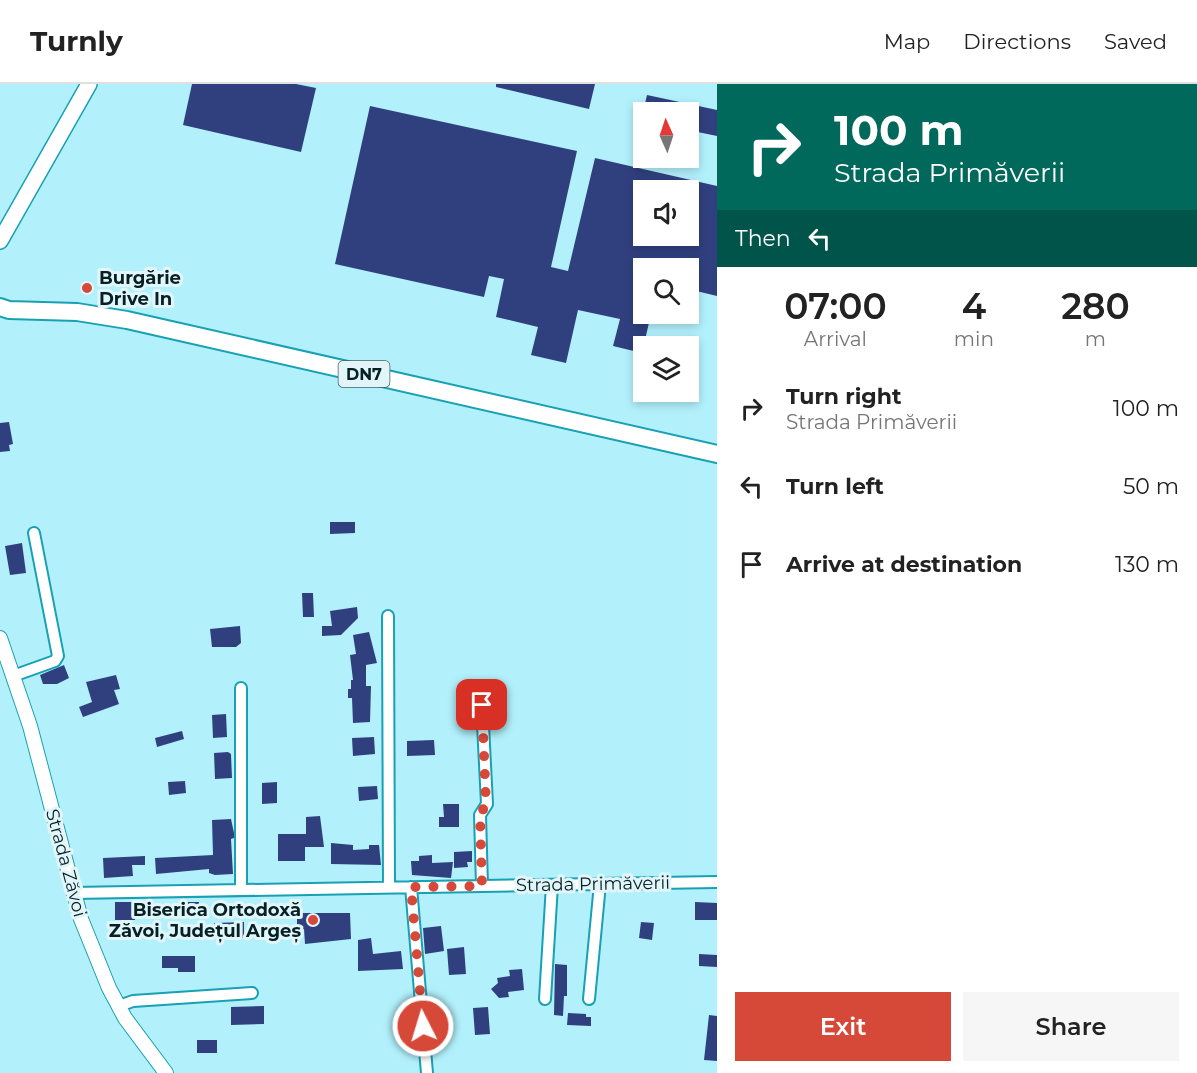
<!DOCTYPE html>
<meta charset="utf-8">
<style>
:root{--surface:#fff;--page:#f6f6f6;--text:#222;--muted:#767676;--line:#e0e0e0;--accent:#d64938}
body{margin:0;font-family:Montserrat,sans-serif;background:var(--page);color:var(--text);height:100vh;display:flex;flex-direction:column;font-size:22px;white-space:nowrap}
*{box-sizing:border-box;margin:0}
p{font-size:20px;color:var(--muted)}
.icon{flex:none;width:33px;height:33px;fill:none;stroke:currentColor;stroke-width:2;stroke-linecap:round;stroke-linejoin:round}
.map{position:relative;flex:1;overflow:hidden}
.panel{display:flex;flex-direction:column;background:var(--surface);width:480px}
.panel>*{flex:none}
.banner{background:#00695c;color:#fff;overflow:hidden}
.needle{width:39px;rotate:357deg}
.controls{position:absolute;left:633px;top:18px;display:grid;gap:12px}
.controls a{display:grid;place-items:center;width:66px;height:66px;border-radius:0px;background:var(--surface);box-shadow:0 3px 9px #0003;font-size:30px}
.pin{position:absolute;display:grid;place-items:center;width:51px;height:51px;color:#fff;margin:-26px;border-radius:12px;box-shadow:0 3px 9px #0006}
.me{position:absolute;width:66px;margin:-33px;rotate:355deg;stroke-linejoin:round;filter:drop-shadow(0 0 4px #0008)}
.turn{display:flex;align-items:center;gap:21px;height:126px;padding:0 18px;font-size:27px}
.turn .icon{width:78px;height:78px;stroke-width:2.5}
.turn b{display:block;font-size:42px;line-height:51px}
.then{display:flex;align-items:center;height:57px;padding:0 18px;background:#0003;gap:12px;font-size:22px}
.eta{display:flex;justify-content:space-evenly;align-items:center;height:102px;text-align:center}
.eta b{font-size:36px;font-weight:600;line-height:42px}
.primary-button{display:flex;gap:12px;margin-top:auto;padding:12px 18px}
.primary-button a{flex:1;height:69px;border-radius:0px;background:var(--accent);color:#fff;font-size:24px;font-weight:600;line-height:69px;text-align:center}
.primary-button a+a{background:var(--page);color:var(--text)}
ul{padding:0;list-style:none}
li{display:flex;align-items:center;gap:18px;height:78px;padding:0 18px}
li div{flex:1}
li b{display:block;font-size:22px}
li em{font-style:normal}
header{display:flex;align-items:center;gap:36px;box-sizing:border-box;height:84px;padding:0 30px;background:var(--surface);border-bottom:2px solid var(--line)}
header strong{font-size:28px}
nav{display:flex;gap:33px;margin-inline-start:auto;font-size:21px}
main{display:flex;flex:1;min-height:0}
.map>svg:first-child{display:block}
</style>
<header>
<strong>Turnly</strong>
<nav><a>Map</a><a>Directions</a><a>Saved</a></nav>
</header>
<main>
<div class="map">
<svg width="717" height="989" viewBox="0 0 717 989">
<rect width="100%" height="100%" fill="#b2f1fc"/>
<!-- building -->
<path fill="#30407f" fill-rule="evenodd" d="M192 0H296L316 4 301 68 183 41Z
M496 0H595L589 25 496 3Z
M647 11 717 26V52L688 46V28H643Z
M370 22 577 67 551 183 568 187 595 74 717 102V212L688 205V184H644V230H651L642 269 613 262 620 235 578 226 566 279 531 271 538 243 496 233 504 195 489 192 484 213 335 180ZM644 106H688V152H644Z
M9 338 13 360 9 361 10 367 0 368V339Z
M330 438H355V449L330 450Z
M22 459 26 489 10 491 5 462Z
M302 509H313L314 533H303Z
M357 523 358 534 341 551 322 552V542H332L330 527Z
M240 542 241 559 236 563H212L210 545Z
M369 548 377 579 366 581V602H371L370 638 353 639 352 614H348V605H351V596H353L350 571 356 570 353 551Z
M64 581 69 594 57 600H43L40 591Z
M116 591 120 605 114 606 119 620 83 633 79 623 92 618 86 598Z
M226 630 227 653 213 654 212 631Z
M182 647 184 655 157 663 155 654Z
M374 653 375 670 353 672 352 654Z
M434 656 435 671 407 672V657Z
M228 668 231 670 232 694 215 695 214 669Z
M185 697 186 709 169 711 168 698Z
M277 698V719L262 720V699Z
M377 702 378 715 359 717 358 703Z
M443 720H459V743H439V733H444Z
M320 732 324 763H305V777H278V750H306V733Z
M231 735 234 749V754L231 755 233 790 215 791 209 789V785L156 790 155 774 213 771 212 736Z
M331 759 353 761V766L369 765V761H379L381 781 331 780Z
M472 767V778H467L468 783 454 784V768Z
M432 771V779L453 778 451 794 412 791 411 777H419V772Z
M145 772V781H132L133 792 104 794 103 774Z
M115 818H135V836H115Z
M182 818H199V833H182Z
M695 818 717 819V836H695Z
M297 829H350L351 855 305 860 304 845H297Z
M244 838V854H215L214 839Z
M641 838 654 839 652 856 639 854Z
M441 842 444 867 425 870 423 844Z
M371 854 373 870 401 867 403 885 358 887V856Z
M464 863 466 890 449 891 447 865Z
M699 870 717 871V883L699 882Z
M162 872H195V888H178V884H162Z
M555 880 567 881V912H564L563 932 554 931Z
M522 885 524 906 508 908 509 913 499 914 491 905 498 899 497 894 510 892 509 886Z
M264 922V940L231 941V923Z
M488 923 490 950 475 951 473 924Z
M568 929 586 930V933H591V942L567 941Z
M709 931 717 932V977L704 976Z
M197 956H217V969H197Z"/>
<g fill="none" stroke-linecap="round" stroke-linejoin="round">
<!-- minor casing -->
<g stroke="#18a0b3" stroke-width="14">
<path id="minor" d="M388 532 389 803
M13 592 55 577 58 572 34 449
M482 802 480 731 487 720 482 621
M411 803 427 989
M241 806V604
M73 809 717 798
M545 915 552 801
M589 915 600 800
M119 922 133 917 252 909"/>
</g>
<!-- tertiary casing -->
<g stroke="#18a0b3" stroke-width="16">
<path id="tertiary" d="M0 554 30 642 81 835 109 904 125 934 166 989"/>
</g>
<!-- secondary casing -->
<g stroke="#18a0b3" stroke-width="18">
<path id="secondary" d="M0 157 89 0"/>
</g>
<!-- primary casing -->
<g stroke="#18a0b3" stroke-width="20">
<path id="primary" d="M0 223 9 226 77 228 127 236 717 370"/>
</g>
<!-- minor -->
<use href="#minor" stroke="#fff" stroke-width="10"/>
<!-- tertiary -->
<use href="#tertiary" stroke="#fff" stroke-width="14"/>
<!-- secondary -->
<use href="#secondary" stroke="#fff" stroke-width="15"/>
<!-- primary -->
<use href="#primary" stroke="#fff" stroke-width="16"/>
</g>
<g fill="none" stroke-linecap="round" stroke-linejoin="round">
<!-- route -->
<path stroke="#d64938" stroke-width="10" stroke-dasharray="0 18" d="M423 942 411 803 482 802 480 731 486 720 482 621"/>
</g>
<!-- markers -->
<g fill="#d64938" stroke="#e2f6fa" stroke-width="2">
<circle cx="87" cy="204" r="6"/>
<circle cx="313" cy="836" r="6"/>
</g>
<g text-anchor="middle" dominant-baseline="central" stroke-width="6" stroke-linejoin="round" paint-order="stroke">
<!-- shield labels -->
<rect fill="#e2f6fa" stroke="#486064" stroke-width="1.5" x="338.5" y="277" width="51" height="26" rx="4.5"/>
<g font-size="16" font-weight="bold" fill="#062024">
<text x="364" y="290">DN7</text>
</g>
<!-- poi labels -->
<g font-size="18" font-weight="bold" fill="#062024" stroke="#e2f6fa" text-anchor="start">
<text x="99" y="194">Burgărie<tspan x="99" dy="21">Drive In</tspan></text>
<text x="301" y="826" text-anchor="end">Biserica Ortodoxă<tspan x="301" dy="21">Zăvoi, Județul Argeș</tspan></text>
</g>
<!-- street labels -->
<g font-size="18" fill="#062024" stroke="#e2f6fa">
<text transform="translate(66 779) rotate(75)">Strada Zăvoi</text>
<text transform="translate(593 800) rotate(-1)">Strada Primăverii</text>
</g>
</g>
</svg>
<div class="controls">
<a><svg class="needle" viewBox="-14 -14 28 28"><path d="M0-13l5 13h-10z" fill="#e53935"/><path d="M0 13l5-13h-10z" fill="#767676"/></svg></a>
<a><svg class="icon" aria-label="sound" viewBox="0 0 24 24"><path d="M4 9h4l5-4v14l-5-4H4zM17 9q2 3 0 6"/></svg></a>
<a><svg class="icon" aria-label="search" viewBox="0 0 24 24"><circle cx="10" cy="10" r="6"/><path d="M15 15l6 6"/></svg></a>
<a><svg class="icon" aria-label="layers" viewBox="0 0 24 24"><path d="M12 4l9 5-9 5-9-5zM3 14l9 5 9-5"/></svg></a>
</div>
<div class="pin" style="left:482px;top:621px;background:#d93025"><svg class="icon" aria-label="arrive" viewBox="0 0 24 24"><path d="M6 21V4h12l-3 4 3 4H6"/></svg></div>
<svg class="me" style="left:423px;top:942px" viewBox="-20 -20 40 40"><circle r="17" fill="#d64938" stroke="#fff" stroke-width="3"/><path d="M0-11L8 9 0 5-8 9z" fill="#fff"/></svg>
</div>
<section class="panel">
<div class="banner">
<div class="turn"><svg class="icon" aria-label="right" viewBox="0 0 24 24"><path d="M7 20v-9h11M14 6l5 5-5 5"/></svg><div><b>100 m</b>Strada Primăverii</div></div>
<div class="then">Then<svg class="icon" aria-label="left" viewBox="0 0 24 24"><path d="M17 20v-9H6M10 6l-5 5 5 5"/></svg></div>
</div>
<div class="eta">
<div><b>07:00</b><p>Arrival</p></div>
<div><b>4</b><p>min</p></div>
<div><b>280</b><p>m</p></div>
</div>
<ul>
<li><svg class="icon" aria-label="right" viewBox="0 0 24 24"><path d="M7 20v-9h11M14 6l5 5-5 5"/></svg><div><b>Turn right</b><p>Strada Primăverii</p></div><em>100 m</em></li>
<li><svg class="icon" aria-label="left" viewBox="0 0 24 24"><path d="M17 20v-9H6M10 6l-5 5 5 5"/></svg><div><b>Turn left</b></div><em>50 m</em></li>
<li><svg class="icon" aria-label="arrive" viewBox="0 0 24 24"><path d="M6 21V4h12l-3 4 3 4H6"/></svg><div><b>Arrive at destination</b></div><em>130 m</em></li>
</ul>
<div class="primary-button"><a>Exit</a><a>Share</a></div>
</section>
</main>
